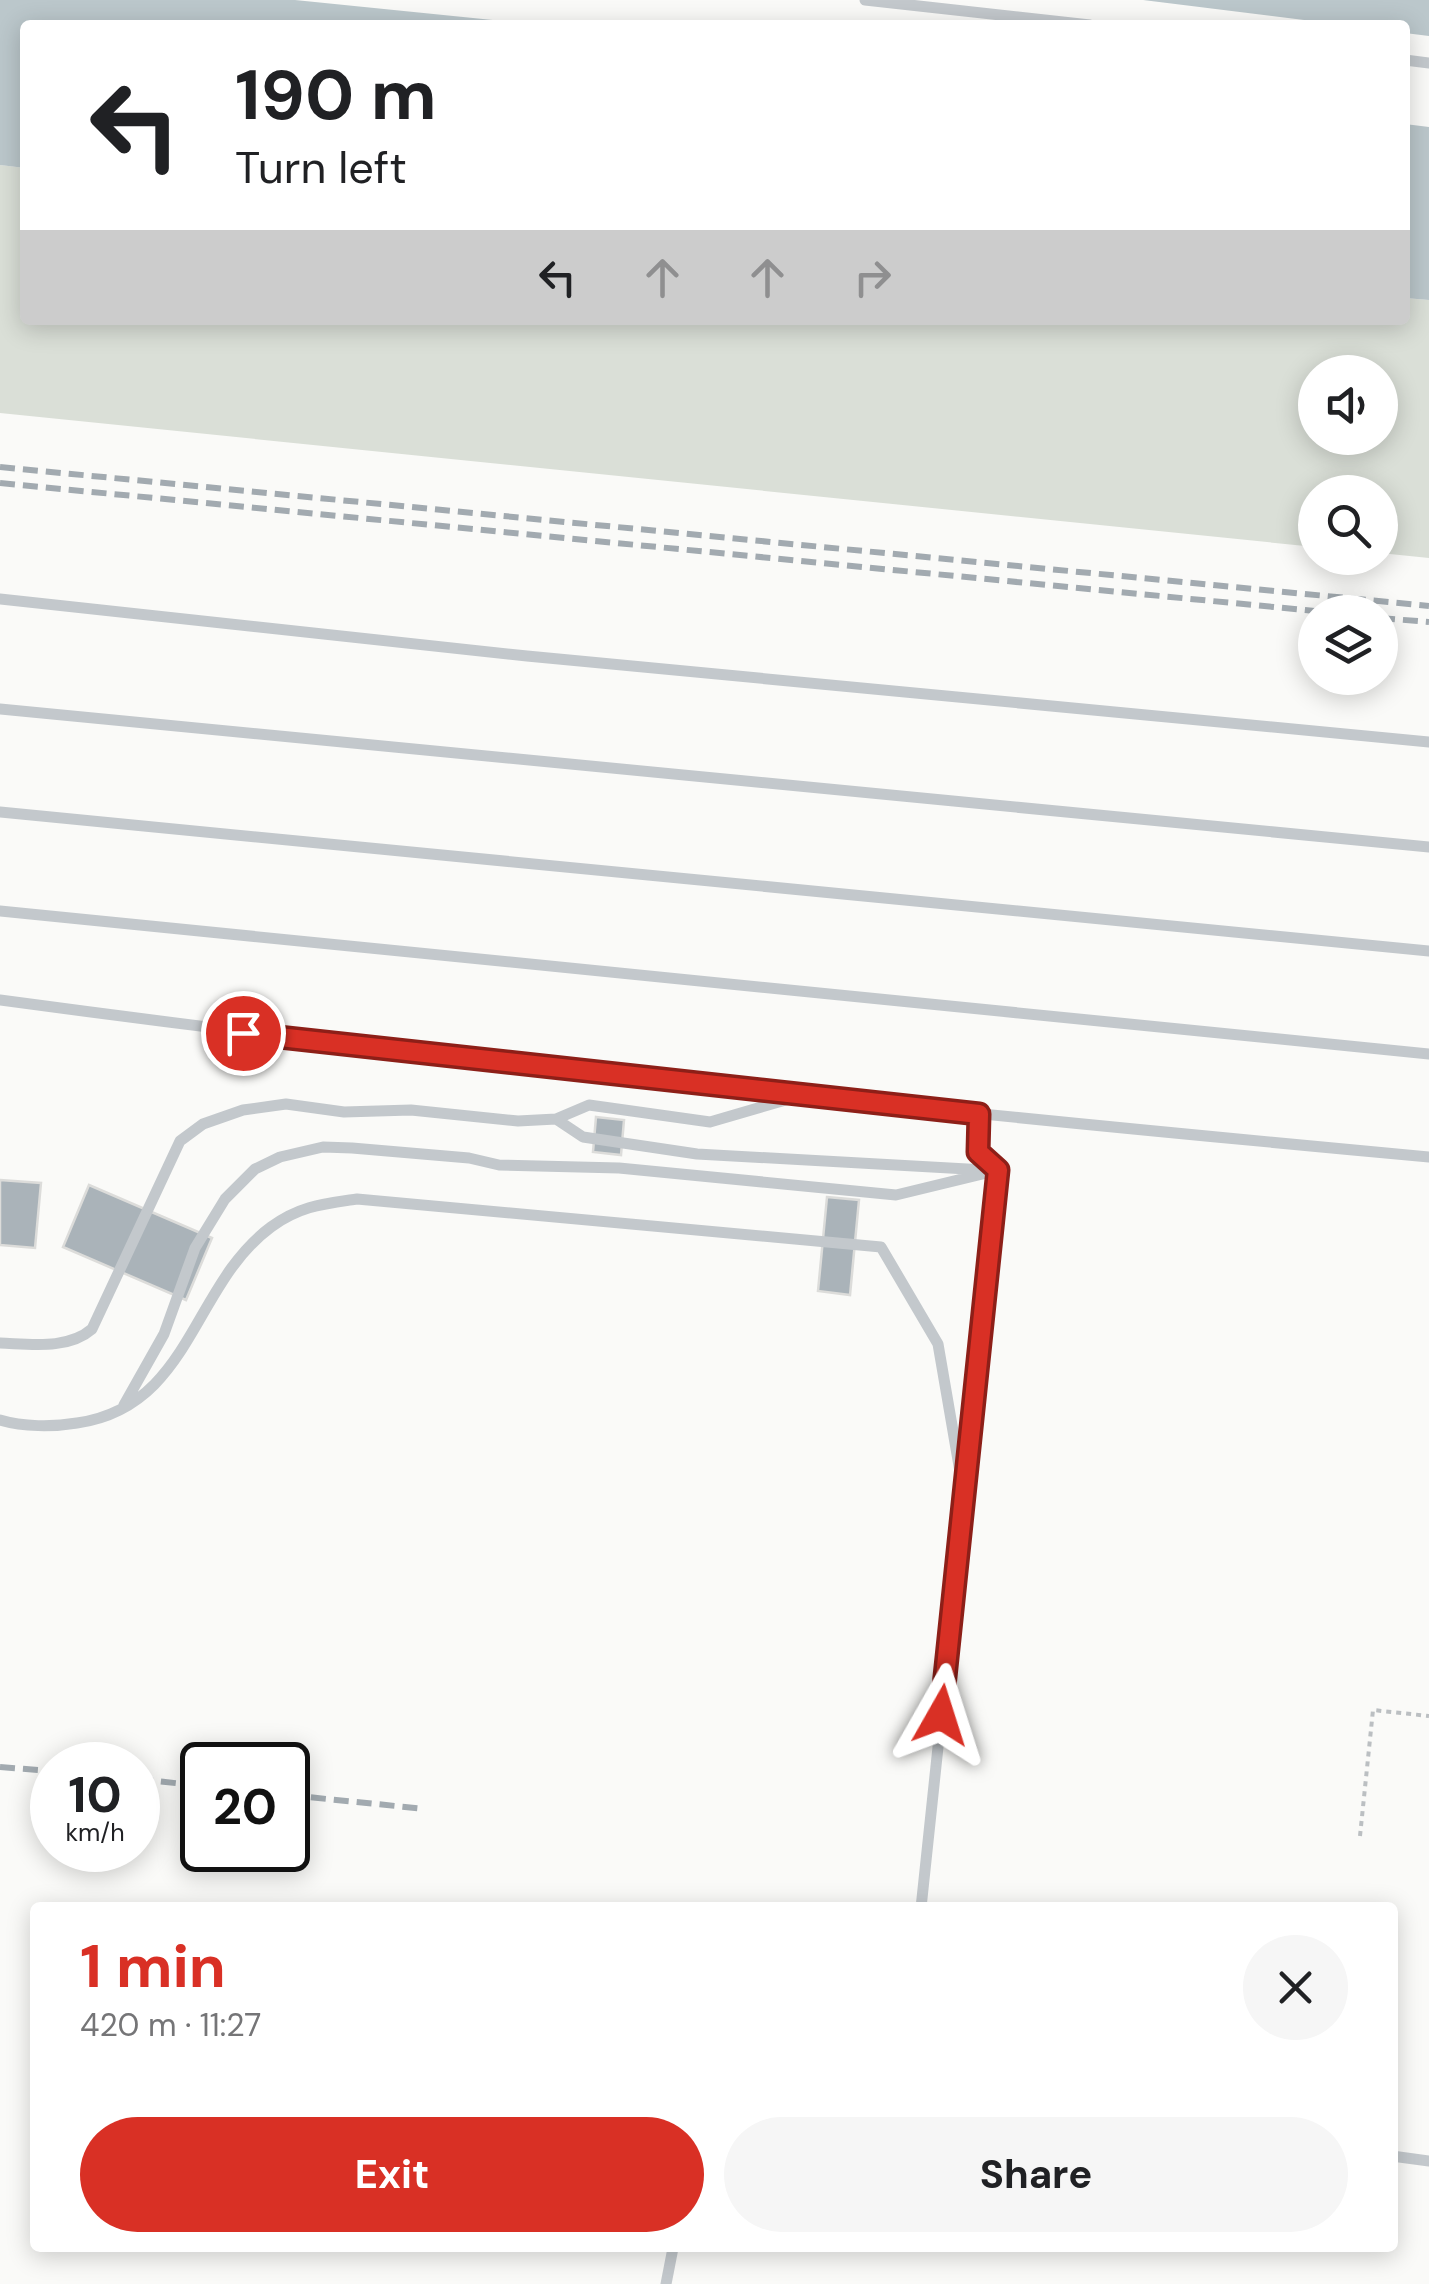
<!DOCTYPE html>
<meta charset="utf-8">
<style>
:root{--surface:#fff;--page:#f6f6f6;--text:#202124;--muted:#757577;--accent:#d93025}
body{margin:0;font-family:"DM Sans",sans-serif;background:var(--page);color:var(--text);height:100vh;display:flex;flex-direction:column;font-size:38px;white-space:nowrap}
*{box-sizing:border-box;margin:0}
p{font-size:32px;color:var(--muted)}
.icon{flex:none;width:55px;height:55px;fill:none;stroke:currentColor;stroke-width:2;stroke-linecap:round;stroke-linejoin:round}
.map{position:relative;flex:1;overflow:hidden}
.panel{position:absolute;left:30px;top:1902px;width:1368px;height:350px;display:flex;flex-direction:column;background:var(--surface);border-radius:10px;box-shadow:0 5px 25px #0003}
.panel>*{flex:none}
.hud{position:absolute;left:20px;top:20px;width:1390px;height:305px;border-radius:10px;box-shadow:0 5px 25px #0003;background:#fff;color:var(--text);overflow:hidden}
.controls{position:absolute;left:1298px;top:355px;display:grid;gap:20px}
.controls a{display:grid;place-items:center;width:100px;height:100px;border-radius:50%;background:var(--surface);box-shadow:0 5px 25px #0003;font-size:50px}
.speed{position:absolute;left:30px;top:1742px;display:flex;gap:20px;font-size:50px;font-weight:700;text-align:center}
.speed>*{display:grid;place-content:center;width:130px;height:130px;border-radius:50%;background:var(--surface);box-shadow:0 5px 25px #0003;line-height:1}
.speed small{font-size:25px;font-weight:400}
.speed .limit{border:5px solid #111;border-radius:15px;background:#fff;color:#111}
.pin{position:absolute;display:grid;place-items:center;width:85px;height:85px;color:#fff;margin:-42px;border:5px solid #fff;border-radius:50%;box-shadow:0 2px 10px #0007}
.me{position:absolute;width:110px;margin:-55px;rotate:6deg;stroke-linejoin:round;filter:drop-shadow(0 0 8px #0008)}
.turn{display:flex;align-items:center;gap:35px;height:210px;padding:0 50px;font-size:45px}
.turn .icon{width:130px;height:130px;stroke-width:2.5}
.turn b{display:block;font-size:70px;line-height:85px}
.lanes{display:flex;align-items:center;height:95px;padding:0 50px;background:#0003;justify-content:center;gap:50px;direction:ltr}
.lanes .off{opacity:.35}
.round{display:grid;place-items:center;flex:none;width:105px;height:105px;border-radius:52px;background:var(--page)}
.head{display:flex;align-items:center;justify-content:space-between;height:170px;padding:0 50px}
h1{font-size:60px;font-weight:700;line-height:75px;color:var(--accent)}
.button{display:flex;gap:20px;margin-top:auto;padding:20px 50px}
.button a{flex:1;height:115px;border-radius:60px;background:var(--accent);color:#fff;font-size:40px;font-weight:700;line-height:115px;text-align:center}
.button a+a{background:var(--page);color:var(--text)}
.map>svg:first-child{display:block}
</style>
<div class="map">
<svg width="1429" height="2284" viewBox="0 0 1429 2284">
<rect width="100%" height="100%" fill="#fafaf8"/>
<!-- green -->
<path fill="#dadfd7" fill-rule="evenodd" d="M0 165 25 168V320H1405V298L1429 300V558L1380 553V492H1315V547L0 413ZM1315 372H1380V438H1315Z"/>
<!-- water -->
<path fill="#bbc7cb" d="M0 0H295L541 25H25V168L0 165Z
M1143 0H1429V36L1405 33V25H1344Z
M1405 124 1429 127V300L1405 298Z"/>
<!-- building -->
<path fill="#aab3b9" stroke="#dcdcda" stroke-width="2.5" d="M596 1117 624 1120 621 1155 593 1152Z
M0 1180 41 1183 35 1248 0 1245Z
M89 1185 212 1238 186 1300 63 1247Z
M827 1197 859 1200 850 1295 818 1291Z"/>
<g fill="none" stroke-linecap="round" stroke-linejoin="round">
<!-- path -->
<path stroke="#bbbfc2" stroke-width="4" stroke-dasharray="5 5" stroke-linecap="butt" d="M1360 1836 1373 1710 1429 1716"/>
<!-- service -->
<path stroke="#c3c8cc" stroke-width="11" d="M865 0 1090 25
M1405 60 1429 63
M0 599 527 656 1429 742
M0 709 1429 847
M0 812 1429 951
M0 911 1429 1054
M0 1000C475 1064 952 1113 1429 1157
M556 1119 583 1137 697 1154 985 1170
M0 1343C30 1344 68 1350 92 1329L180 1141 203 1124 243 1110 286 1104 344 1112 411 1110 518 1121 556 1119 589 1105 710 1122 796 1097
M124 1405 164 1334 195 1248 225 1199 255 1169 280 1157 323 1147 352 1148 469 1158 499 1165 619 1168 896 1195 999 1170
M0 1420C23 1427 53 1427 77 1423 191 1407 192 1285 271 1227 300 1206 323 1204 357 1199L881 1247 938 1344 964 1495
M921 1908 999 1170 978 1152 979 1115
M1392 2156 1429 2161
M666 2284 673 2248"/>
<!-- rail -->
<path stroke="#a2aab0" stroke-width="6" stroke-dasharray="15 8" stroke-linecap="butt" d="M0 467 1429 606
M0 483 1325 612
M1380 618 1429 622
M0 1767 52 1771
M138 1779 202 1786
M288 1795 425 1809"/>
</g>
<g fill="none" stroke-linecap="round" stroke-linejoin="round">
<!-- route casing -->
<g stroke="#8d1f18" stroke-width="25">
<path id="route" d="M243 1033 979 1114 978 1152 998 1170 941 1715"/>
</g>
<!-- route -->
<use href="#route" stroke="#d93025" stroke-width="18"/>
</g>
</svg>
<div class="controls">
<a><svg class="icon" aria-label="sound" viewBox="0 0 24 24"><path d="M4 9h4l5-4v14l-5-4H4zM17 9q2 3 0 6"/></svg></a>
<a><svg class="icon" aria-label="search" viewBox="0 0 24 24"><circle cx="10" cy="10" r="6"/><path d="M15 15l6 6"/></svg></a>
<a><svg class="icon" aria-label="layers" viewBox="0 0 24 24"><path d="M12 4l9 5-9 5-9-5zM3 14l9 5 9-5"/></svg></a>
</div>
<div class="speed"><div>10<small>km/h</small></div><div class="limit">20</div></div>
<div class="pin" style="left:243px;top:1033px;background:#d93025"><svg class="icon" aria-label="arrive" viewBox="0 0 24 24"><path d="M6 21V4h12l-3 4 3 4H6"/></svg></div>
<svg class="me" style="left:941px;top:1715px" viewBox="-20 -20 40 40"><path d="M0-17L14 15 0 8-14 15z" fill="#d93025" stroke="#fff" stroke-width="4"/></svg>
<div class="hud">
<div class="turn"><svg class="icon" aria-label="left" viewBox="0 0 24 24"><path d="M17 20v-9H6M10 6l-5 5 5 5"/></svg><div><b>190 m</b>Turn left</div></div>
<div class="lanes"><svg class="icon" aria-label="left" viewBox="0 0 24 24"><path d="M17 20v-9H6M10 6l-5 5 5 5"/></svg><svg class="icon off" aria-label="ahead" viewBox="0 0 24 24"><path d="M12 20V5M6 11l6-6 6 6"/></svg><svg class="icon off" aria-label="ahead" viewBox="0 0 24 24"><path d="M12 20V5M6 11l6-6 6 6"/></svg><svg class="icon off" aria-label="right" viewBox="0 0 24 24"><path d="M7 20v-9h11M14 6l5 5-5 5"/></svg></div>
</div>
<section class="panel">
<div class="head"><div><h1>1 min</h1><p>420 m · 11:27</p></div><a class="round"><svg class="icon" aria-label="close" viewBox="0 0 24 24"><path d="M6 6l12 12M18 6L6 18"/></svg></a></div>
<div class="button"><a>Exit</a><a>Share</a></div>
</section>
</div>
